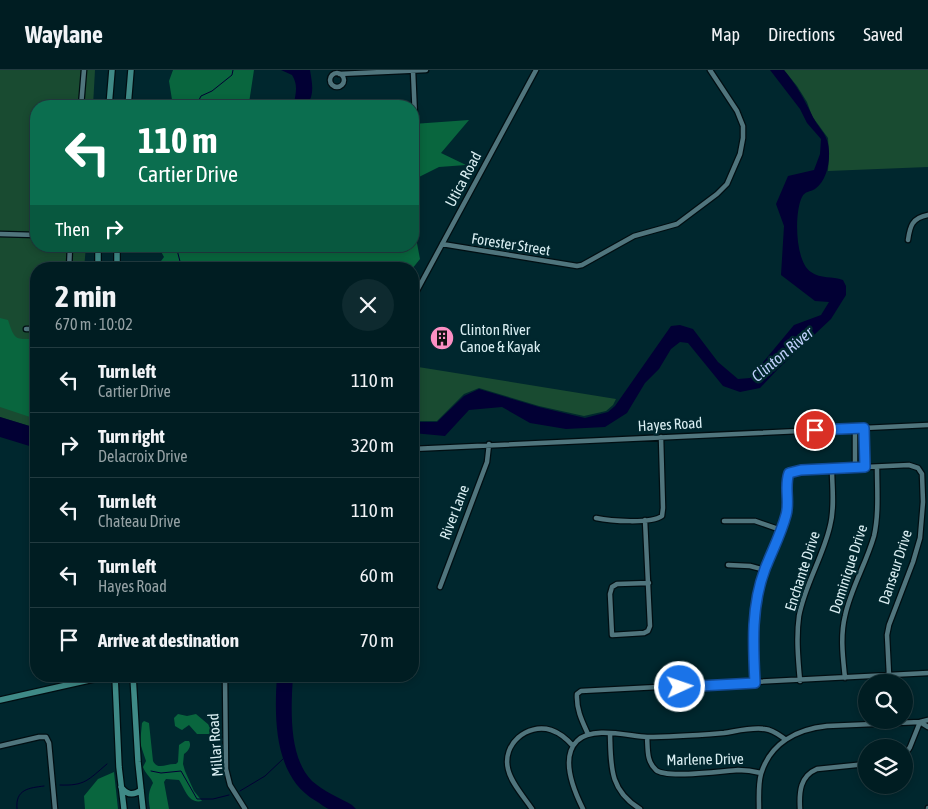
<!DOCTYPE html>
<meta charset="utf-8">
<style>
:root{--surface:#001d22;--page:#0e2a2f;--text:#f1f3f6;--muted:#95a2a5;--line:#223b40}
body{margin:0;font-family:"Asap Condensed",sans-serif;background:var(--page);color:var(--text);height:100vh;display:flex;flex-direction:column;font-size:19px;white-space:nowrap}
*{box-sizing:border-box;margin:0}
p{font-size:16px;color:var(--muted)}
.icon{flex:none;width:28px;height:28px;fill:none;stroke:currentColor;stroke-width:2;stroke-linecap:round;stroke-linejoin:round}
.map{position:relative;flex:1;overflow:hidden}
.panel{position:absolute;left:30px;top:192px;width:389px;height:420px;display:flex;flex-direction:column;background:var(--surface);border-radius:20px;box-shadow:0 2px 8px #0003,0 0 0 1px var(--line)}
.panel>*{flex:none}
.banner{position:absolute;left:30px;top:30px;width:389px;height:152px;border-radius:20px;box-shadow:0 2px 8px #0003,0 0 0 1px var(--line);background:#0b6e4f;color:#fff;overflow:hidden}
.tools{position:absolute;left:858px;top:604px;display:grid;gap:10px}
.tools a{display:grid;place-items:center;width:55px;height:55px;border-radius:50%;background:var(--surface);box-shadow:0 2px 8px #0003,0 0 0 1px var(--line);font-size:25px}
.pin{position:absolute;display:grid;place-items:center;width:42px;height:42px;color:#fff;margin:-21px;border:2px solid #fff;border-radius:50%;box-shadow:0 1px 5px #0007}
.me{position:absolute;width:55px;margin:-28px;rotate:87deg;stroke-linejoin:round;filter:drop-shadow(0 0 4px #0008)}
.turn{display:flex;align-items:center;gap:18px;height:105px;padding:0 25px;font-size:22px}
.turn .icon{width:65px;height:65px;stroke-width:2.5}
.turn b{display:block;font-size:35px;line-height:42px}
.then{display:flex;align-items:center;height:48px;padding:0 25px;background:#0003;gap:10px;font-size:19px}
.round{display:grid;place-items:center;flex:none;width:52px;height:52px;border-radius:26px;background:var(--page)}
.head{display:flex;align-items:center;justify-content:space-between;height:85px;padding:0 25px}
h1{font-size:30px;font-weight:700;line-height:38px}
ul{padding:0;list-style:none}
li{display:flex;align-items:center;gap:15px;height:65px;padding:0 25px;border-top:1px solid var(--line)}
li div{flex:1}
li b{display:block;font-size:19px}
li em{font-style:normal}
header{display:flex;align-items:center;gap:30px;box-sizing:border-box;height:70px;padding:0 25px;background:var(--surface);border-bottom:1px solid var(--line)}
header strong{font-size:24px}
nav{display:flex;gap:28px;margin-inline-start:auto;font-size:18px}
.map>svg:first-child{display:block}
</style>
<header>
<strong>Waylane</strong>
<nav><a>Map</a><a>Directions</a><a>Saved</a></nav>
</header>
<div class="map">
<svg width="928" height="739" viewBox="0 0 928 739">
<rect width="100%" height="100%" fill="#00272e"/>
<!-- green -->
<path fill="#194b31" d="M0 0H95L93 36H36V176H86L84 199H36V358L0 347Z
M784 0H928V97L828 101 829 85 828 68 812 46 807 32 797 16Z
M412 296 616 329 613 335 606 341 584 346 539 336 479 318 464 324 437 351H413Z"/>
<!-- forest -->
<path fill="#09663e" d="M173 0H254L249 33 250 36H173L169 11Z
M469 50 441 83 466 95 439 97 413 110V54Z
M413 152 420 189 412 199H155L164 187 158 176H412Z
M0 248 8 250C15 271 15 269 36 269V349L0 337Z
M178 644 187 646 196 644 209 655 213 654 219 656 222 661 221 664H197L189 655 182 660 180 659 175 656 174 648Z
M144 651 149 653 153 691C158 701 167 693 176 694L178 692 179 675 185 671H189C192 676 188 681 184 684L183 694 185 701 194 721 202 731C188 734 185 719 179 710L166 709 164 712 169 739H150C148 728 148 722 153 713 151 707 146 705 143 697L146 691 140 673 142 653Z
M114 702 118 739H85L84 726 98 709Z"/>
<!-- water -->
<path fill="#020034" d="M281 0H310C312 13 315 24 307 35L297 36 294 33C296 22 298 15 292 5Z
M770 0H784C797 16 803 27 812 45 820 62 830 64 829 86 829 97 825 112 815 119 810 122 805 121 802 127 794 143 795 192 811 202 821 209 832 206 843 210L846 216V225L831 249 778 299 760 318 740 322 723 316 688 273 680 272 671 279 659 299 645 313 627 343 605 357 566 359 530 353 502 337 469 340 445 366 413 363V352H437L464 326 479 319 539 337 585 348 608 342 615 336 671 256 680 255 693 259 718 292 738 309 750 308 794 255 821 245 829 232 815 231 781 205 784 156 776 134 788 106 814 100 820 84 821 69 807 53 800 39Z
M0 347 36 358V378L0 367Z
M277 606H293C291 637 288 687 312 711 323 721 340 728 352 735L356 739C348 739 337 739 329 739 325 738 320 733 316 731 274 707 274 649 277 606Z"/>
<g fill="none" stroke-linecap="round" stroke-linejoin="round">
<!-- stream -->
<path stroke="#020034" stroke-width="1" d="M196 36 201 26 212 21 232 5 233 0
M176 176 182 199
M151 701 161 703 181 701 197 729H213L229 725
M60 715C85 716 88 710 107 694
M240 721 265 706 283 689
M17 739C15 719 29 718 44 716"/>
<!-- minor casing -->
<g stroke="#000e12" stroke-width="7">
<path id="minor" d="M413 1 415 47
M330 10a7 7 0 1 1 14 0a7 7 0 1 1-14 0Z
M339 4 426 0
M81 36 84 0
M0 164 36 165
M908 170C910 156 912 148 928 145
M442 174 577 196 582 195 634 166 677 154 717 124 727 114 740 84 743 68V56L737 41 710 0
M69 199 70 176
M412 230 536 0
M26 259H36
M855 358V397
M864 358 865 397
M412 379 928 355
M596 448C610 451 651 454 662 446L663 438 661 367
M645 450 650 556 648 561 644 563 612 565 610 524 612 517 617 514 649 513
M724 451H755L781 460
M728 495 750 496 765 500
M440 517 487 392 489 374
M225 606 226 699 230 715 245 739
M845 608C843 588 840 567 845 546 851 518 866 494 874 466 879 444 877 420 877 397
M800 611C798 589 796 567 799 546 805 514 823 487 830 456 835 437 832 417 832 399
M755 613C753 574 751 536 765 499 772 481 781 464 786 445 790 431 784 416 789 403L801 400 909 395 918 398 922 404 923 432 920 468 913 492 889 555 887 565 889 605
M920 652 928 657
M588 664C582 651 576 639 577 624L581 621 928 603
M610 664C611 696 609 720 640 739
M647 667C648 678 646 691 656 700 666 709 722 701 738 700 746 700 753 701 761 703
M0 676 39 667H46L49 673 55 739
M904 687 910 677 920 652
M532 739C524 727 511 713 508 699 502 674 527 653 551 660 560 663 567 669 573 676
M583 739C574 721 560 688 577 671 592 656 628 666 647 667 673 667 698 665 724 663 737 661 752 657 765 659 773 660 779 665 785 669
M759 739C759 728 758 715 761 704 770 673 797 659 827 656L920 652 928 650
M800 739C799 722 800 706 817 699L866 694
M928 739V738"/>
</g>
<!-- major casing -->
<g stroke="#000e12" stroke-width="8">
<path id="major" d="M109 36 112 0
M128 36 131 0
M106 176H115
M98 199V176
M117 199V176
M115 606 119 697 124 739
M133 606 138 692 143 739
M0 630 107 606
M121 717C127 725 133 726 141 720"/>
</g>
<!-- minor -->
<use href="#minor" stroke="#50757d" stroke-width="4.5"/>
<!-- major -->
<use href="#major" stroke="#3f8a87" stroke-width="5.5"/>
</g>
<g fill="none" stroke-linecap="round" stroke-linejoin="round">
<!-- route casing -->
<g stroke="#114b97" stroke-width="12">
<path id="route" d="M680 617 755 613C753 574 751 536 765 499 772 481 781 464 786 445 790 432 784 416 789 403L801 400 865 397 864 358 815 360"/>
</g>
<!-- route -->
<use href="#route" stroke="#1a73e8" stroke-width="9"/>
</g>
<!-- icons -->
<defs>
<g id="building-disc" transform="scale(1.25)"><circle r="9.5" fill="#fb8fc3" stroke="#00272e"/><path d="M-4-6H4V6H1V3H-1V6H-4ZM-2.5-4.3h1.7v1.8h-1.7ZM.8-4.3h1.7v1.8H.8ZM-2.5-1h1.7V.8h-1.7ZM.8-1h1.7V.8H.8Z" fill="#111"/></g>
</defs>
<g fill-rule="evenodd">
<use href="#building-disc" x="442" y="268"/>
</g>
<g text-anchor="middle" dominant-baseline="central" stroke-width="5" stroke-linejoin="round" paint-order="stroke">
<!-- street labels -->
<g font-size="15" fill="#d9eef2" stroke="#00272e">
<text transform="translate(463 109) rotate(-62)">Utica Road</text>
<text transform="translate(511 174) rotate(9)">Forester Street</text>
<text transform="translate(670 354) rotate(-3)">Hayes Road</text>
<text transform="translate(454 442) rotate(-69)">River Lane</text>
<text transform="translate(895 497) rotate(-72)">Danseur Drive</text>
<text transform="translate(848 499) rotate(-72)">Dominique Drive</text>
<text transform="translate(802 501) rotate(-72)">Enchante Drive</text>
<text transform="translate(215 675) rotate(-94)">Millar Road</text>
<text transform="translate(705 689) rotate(-1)">Marlene Drive</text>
</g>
<!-- poi labels -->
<g font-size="15" fill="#d9eef2" stroke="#00272e" text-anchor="start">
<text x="460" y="259">Clinton River<tspan x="460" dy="17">Canoe &amp; Kayak</tspan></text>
</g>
<!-- water labels -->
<g font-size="16" font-style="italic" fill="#becffa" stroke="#00272e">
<text transform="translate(782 284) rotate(-40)">Clinton River</text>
</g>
</g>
</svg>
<div class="tools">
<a><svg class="icon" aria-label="search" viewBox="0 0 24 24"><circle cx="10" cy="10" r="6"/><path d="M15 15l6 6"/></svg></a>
<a><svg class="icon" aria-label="layers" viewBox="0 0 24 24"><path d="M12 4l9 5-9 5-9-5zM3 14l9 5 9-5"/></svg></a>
</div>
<div class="pin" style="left:815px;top:360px;background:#d93025"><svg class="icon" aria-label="arrive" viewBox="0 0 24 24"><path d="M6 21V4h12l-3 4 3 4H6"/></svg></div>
<svg class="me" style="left:680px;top:617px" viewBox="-20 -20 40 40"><circle r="17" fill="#1a73e8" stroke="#fff" stroke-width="3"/><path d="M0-11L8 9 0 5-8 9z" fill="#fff"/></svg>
<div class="banner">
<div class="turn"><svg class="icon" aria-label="left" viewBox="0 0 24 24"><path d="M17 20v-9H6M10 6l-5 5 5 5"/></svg><div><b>110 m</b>Cartier Drive</div></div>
<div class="then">Then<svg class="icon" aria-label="right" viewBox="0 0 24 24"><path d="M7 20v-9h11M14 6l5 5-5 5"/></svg></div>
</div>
<section class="panel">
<div class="head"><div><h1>2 min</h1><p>670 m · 10:02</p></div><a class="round"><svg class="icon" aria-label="close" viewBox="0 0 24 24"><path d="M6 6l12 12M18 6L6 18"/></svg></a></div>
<ul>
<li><svg class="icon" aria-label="left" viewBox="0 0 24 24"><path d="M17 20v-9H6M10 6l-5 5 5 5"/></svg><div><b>Turn left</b><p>Cartier Drive</p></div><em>110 m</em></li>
<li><svg class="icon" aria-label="right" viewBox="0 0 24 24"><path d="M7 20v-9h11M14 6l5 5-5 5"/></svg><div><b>Turn right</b><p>Delacroix Drive</p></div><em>320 m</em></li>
<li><svg class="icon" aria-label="left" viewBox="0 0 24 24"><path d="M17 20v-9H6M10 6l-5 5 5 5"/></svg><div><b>Turn left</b><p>Chateau Drive</p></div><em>110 m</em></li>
<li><svg class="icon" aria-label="left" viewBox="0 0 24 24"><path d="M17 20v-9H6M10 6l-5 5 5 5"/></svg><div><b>Turn left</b><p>Hayes Road</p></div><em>60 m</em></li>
<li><svg class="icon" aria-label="arrive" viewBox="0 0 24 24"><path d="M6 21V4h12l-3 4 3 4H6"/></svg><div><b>Arrive at destination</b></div><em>70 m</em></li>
</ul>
</section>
</div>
